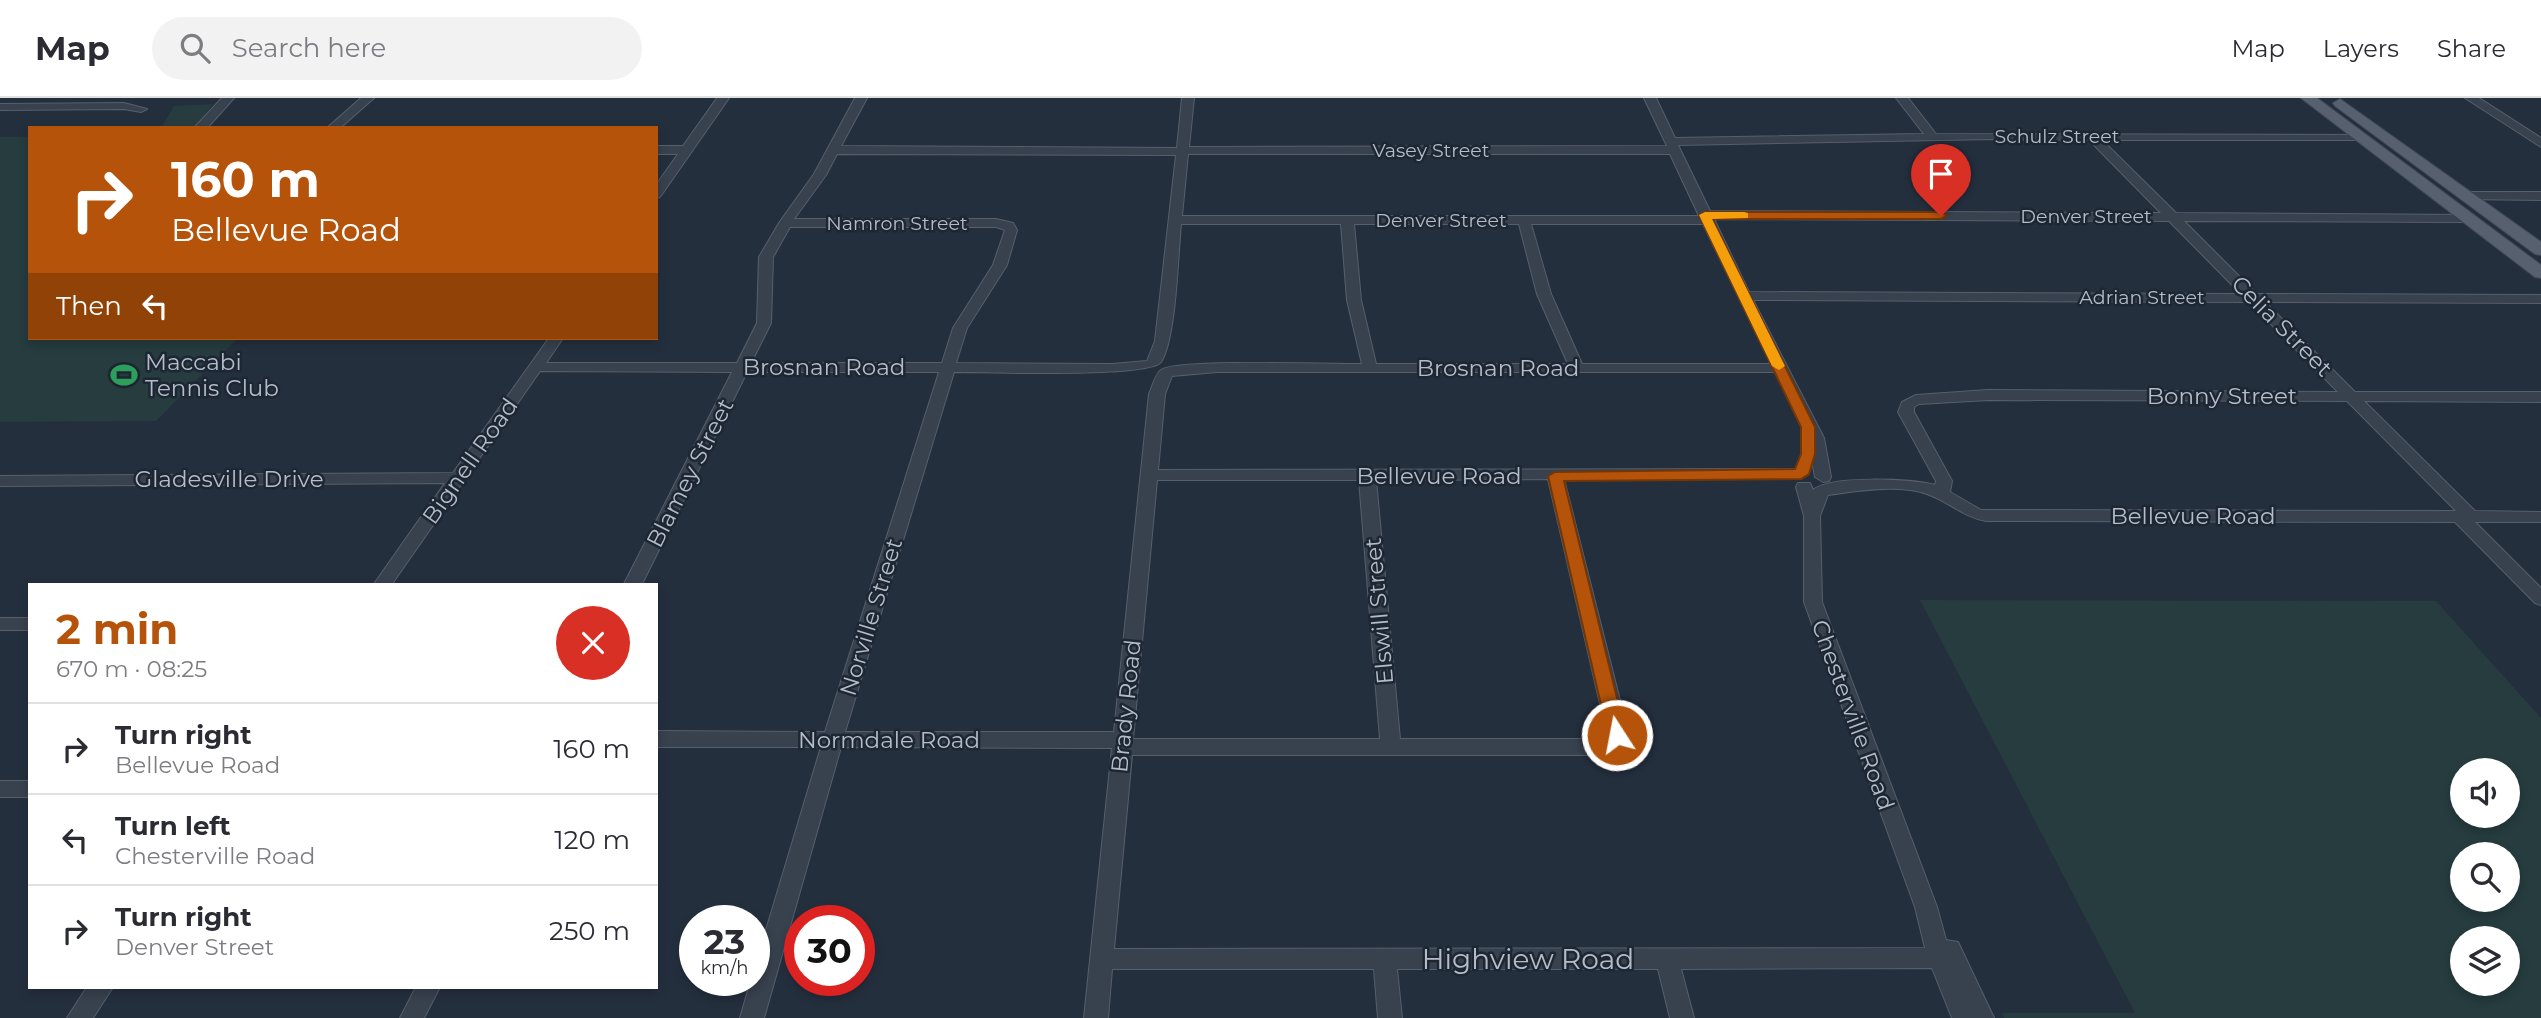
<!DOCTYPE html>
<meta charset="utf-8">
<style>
:root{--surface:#fff;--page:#f2f2f3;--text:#2b2b33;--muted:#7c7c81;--line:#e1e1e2;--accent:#b45309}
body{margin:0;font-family:Montserrat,sans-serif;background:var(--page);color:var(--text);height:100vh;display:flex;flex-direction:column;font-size:26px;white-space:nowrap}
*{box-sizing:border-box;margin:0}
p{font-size:23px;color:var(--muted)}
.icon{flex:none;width:38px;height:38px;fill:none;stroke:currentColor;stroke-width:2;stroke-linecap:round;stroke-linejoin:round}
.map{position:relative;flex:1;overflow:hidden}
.drawer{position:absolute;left:28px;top:485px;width:630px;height:406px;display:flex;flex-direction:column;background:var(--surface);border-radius:0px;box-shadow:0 4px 10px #0003}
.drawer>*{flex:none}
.guide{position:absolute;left:28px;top:28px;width:630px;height:214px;border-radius:0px;box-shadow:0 4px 10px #0003;background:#b45309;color:#fff;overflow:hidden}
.tools{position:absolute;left:2450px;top:660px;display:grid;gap:14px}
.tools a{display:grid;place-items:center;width:70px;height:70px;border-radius:50%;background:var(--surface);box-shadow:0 4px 10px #0003;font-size:35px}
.speed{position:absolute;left:679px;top:807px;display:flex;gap:14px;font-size:35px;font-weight:700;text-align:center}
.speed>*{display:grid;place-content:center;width:91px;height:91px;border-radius:50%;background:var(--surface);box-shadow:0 4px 10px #0003;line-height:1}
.speed small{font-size:18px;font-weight:400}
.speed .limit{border:10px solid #d22;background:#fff;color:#111}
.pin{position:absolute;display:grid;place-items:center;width:60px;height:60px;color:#fff;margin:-72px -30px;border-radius:50% 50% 50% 0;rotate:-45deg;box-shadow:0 0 7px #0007}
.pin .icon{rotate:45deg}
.me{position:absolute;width:77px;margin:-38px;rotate:349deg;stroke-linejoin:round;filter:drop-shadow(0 0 5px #0008)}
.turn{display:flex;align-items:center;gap:24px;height:147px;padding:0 28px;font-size:32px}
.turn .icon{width:91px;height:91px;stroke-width:2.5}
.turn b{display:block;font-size:49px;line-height:60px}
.then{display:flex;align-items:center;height:66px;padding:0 28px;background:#0003;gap:14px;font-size:26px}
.round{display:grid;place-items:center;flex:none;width:74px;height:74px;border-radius:37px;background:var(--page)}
.head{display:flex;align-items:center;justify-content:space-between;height:119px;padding:0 28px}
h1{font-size:42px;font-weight:700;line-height:52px;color:var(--accent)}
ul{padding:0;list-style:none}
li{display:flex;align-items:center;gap:21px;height:91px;padding:0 28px;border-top:2px solid var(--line)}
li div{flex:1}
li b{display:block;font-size:26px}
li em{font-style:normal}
header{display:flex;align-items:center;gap:42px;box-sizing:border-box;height:98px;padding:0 35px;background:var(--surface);border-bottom:2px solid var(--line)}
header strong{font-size:33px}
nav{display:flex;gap:38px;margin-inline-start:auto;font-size:24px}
.search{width:490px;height:63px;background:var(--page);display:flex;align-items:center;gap:18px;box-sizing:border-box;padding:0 24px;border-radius:38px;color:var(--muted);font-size:26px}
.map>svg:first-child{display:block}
</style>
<header>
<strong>Map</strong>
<div class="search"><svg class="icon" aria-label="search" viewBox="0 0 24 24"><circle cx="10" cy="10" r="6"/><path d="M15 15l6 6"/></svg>Search here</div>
<nav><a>Map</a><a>Layers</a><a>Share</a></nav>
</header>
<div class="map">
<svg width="2541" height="920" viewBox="0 0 2541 920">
<rect width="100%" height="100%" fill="#242f3e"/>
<!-- green -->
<path fill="#263c3f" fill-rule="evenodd" d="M213 6 194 30H161L174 8Z
M0 39H30V240H238L156 323 0 324Z
M1920 502 2436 503 2541 620V920H2004L2002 915H2135ZM2462 672H2508V718H2462ZM2462 756H2508V802H2462ZM2508 840V886H2462V840Z"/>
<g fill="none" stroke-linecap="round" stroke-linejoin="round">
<!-- minor casing -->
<g stroke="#565f6c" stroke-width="2">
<path id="minor" d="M222 0H234L207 30H194Z
M361 0H374L340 30H327Z
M717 0H729L660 99 656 100V87L678 56H656V48H683Z
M855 0H867L841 48 1177 50 1182 0H1194L1189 49 1667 48 1644 0H1656L1675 40 1924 36 1896 0H1908L1936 36 2364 37V41L2360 42H2102L2176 115 2471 117 2473 120 2467 124 2184 123 2257 196 2541 197V205L2265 204 2355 294H2541V304L2364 303 2475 413 2541 414V424H2475L2541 490V507L2535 505 2455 424 1986 423C1963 419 1948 403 1927 396 1897 386 1858 393 1828 397L1820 418 1822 504 1937 809 1946 842 1958 844 1994 920H1952L1932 870 1681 871 1694 920H1670L1658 871H1397L1402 920H1378L1374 871H1112L1108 920H1084L1112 650 841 649 764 920H740L751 882H754V872L821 649H656V633L825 634 939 274H747L642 486H624L732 274 540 273 392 486H374L445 385 0 388V378L453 375 549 240H563L546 265H737L757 225 759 159 779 125 814 76ZM1993 41 2089 42 2161 115 1710 113 1678 47ZM837 56 1176 57 1155 243 1147 263 1112 266 956 265 967 230 1007 167 1017 132 1013 125 996 121H794L826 77ZM1188 56H1670L1699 118H1182ZM1714 121 2169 123 2241 196 1749 194ZM1181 126H1341L1347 202 1362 266C1333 266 1176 261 1161 272 1155 276 1152 290 1149 296L1114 634H845L954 274C983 274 1150 280 1161 264 1176 242 1178 156 1181 126ZM1354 126H1519L1537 196 1568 266H1376L1361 202ZM1531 126H1703L1771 266H1582L1551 196ZM790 129H996L1005 132 993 167 953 230 942 265H751L771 225 773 159ZM1753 202 2249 204 2338 294 1988 292 1916 297 1902 304 1898 314 1936 383 1935 387C1911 381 1831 377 1813 392L1810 385H1798L1796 389 1804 418V504L1915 809 1925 850 1114 851 1132 657H1595L1619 649 1627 637V630L1564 381H1801L1809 376 1801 371 1158 372 1165 296 1172 278 1217 274H1775L1808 340 1815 379 1823 384 1829 383 1831 379 1824 340ZM1988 302 2347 303 2456 413 1981 412 1950 394 1952 383 1914 314V309L1919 306ZM1548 381 1607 636 1595 641H1400L1376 382ZM1157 382H1359L1380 641H1133Z
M2465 0H2479L2541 40V49Z
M124 5 147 11 141 14 124 11 0 12V6Z
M2466 94H2541V102L2462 101 2460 98Z
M0 520H30V532H0Z
M0 683H30V699H0Z
M87 889H113L93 920H67Z
M416 889H440L424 920H400Z"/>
</g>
<!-- major casing -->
<g stroke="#414a57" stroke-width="2">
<path id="major" d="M2301 0H2317L2541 167V180L2535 179Z
M2340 1 2541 144V157L2535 156 2335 8 2333 5Z"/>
</g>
<!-- minor -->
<use href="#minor" fill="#38414e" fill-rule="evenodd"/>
<!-- major -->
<use href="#major" fill="#56606e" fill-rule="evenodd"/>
</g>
<!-- route -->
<path fill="#b45309" stroke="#753606" stroke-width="2" d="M1705 114H1941L1947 118 1941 121H1712L1815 329V356L1809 376 1801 381 1564 383 1626 637 1623 642H1611L1608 637 1548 378 1555 374 1795 371 1801 356V329L1699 117Z"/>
<!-- slow -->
<path fill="#f59e0b" d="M1744 114 1748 115V120L1712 121 1785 268 1779 272 1772 268 1699 117 1705 114Z"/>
<!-- icons -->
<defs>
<g id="stadium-bare" transform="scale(2.1)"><path d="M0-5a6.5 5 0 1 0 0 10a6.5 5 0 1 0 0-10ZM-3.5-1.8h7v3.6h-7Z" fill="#2e9e5b" stroke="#1d2633" stroke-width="2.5" paint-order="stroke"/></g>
</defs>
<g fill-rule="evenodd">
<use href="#stadium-bare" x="124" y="277"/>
</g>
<g text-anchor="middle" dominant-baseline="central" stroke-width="5" stroke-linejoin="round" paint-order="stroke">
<!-- far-street labels -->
<g font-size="19" fill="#b4bcc9" stroke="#1d2633">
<text x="2057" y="38">Schulz Street</text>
<text x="1431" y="52">Vasey Street</text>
<text x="2086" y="118">Denver Street</text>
<text x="1441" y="122">Denver Street</text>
<text x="897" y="125">Namron Street</text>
<text x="2142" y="199">Adrian Street</text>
</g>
<!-- street labels -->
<g font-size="23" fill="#b4bcc9" stroke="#1d2633">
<text transform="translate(2282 228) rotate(45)">Celia Street</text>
<text x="824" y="269">Brosnan Road</text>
<text x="1498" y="270">Brosnan Road</text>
<text x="2222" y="298">Bonny Street</text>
<text transform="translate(470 363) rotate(-55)">Bignell Road</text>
<text transform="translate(690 375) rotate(-63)">Blamey Street</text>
<text x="1439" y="378">Bellevue Road</text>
<text x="229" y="381">Gladesville Drive</text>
<text x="2193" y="418">Bellevue Road</text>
<text transform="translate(1379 513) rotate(-95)">Elswill Street</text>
<text transform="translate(871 519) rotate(-73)">Norville Street</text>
<text transform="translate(1126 608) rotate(-84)">Brady Road</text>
<text transform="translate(1853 617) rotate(70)">Chesterville Road</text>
<text x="889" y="642">Normdale Road</text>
</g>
<!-- poi labels -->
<g font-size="23" fill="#b4bcc9" stroke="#1d2633" text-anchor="start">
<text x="145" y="264">Maccabi<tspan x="145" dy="26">Tennis Club</tspan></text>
</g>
<!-- near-street labels -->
<g font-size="28" fill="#b4bcc9" stroke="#1d2633">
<text x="1528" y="861">Highview Road</text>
</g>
</g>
</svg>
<div class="tools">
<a><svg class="icon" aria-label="sound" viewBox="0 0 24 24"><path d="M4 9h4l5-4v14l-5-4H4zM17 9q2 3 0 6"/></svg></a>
<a><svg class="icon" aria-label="search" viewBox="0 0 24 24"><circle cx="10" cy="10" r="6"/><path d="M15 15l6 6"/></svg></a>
<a><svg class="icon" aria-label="layers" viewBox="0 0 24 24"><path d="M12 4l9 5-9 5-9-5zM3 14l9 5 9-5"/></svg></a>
</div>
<div class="speed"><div>23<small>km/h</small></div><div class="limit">30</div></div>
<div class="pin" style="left:1941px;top:118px;background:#d93025"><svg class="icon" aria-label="arrive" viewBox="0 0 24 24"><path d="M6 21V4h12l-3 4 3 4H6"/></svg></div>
<svg class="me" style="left:1617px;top:637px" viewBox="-20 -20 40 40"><circle r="17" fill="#b45309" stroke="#fff" stroke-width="3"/><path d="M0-11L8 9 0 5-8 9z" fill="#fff"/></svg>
<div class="guide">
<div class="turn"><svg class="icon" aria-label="right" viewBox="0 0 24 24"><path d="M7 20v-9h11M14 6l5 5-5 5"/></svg><div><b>160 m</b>Bellevue Road</div></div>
<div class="then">Then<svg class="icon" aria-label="left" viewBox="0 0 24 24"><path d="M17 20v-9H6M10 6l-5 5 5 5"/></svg></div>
</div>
<section class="drawer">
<div class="head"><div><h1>2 min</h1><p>670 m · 08:25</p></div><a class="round" style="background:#d93025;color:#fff"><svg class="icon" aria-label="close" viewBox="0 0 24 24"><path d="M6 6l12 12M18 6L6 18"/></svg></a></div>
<ul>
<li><svg class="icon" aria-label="right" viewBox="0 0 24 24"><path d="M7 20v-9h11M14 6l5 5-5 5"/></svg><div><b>Turn right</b><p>Bellevue Road</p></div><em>160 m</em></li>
<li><svg class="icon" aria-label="left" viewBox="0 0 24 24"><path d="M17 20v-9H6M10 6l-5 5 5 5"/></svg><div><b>Turn left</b><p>Chesterville Road</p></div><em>120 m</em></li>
<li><svg class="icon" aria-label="right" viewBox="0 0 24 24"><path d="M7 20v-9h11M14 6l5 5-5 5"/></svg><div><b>Turn right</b><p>Denver Street</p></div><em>250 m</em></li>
</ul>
</section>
</div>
